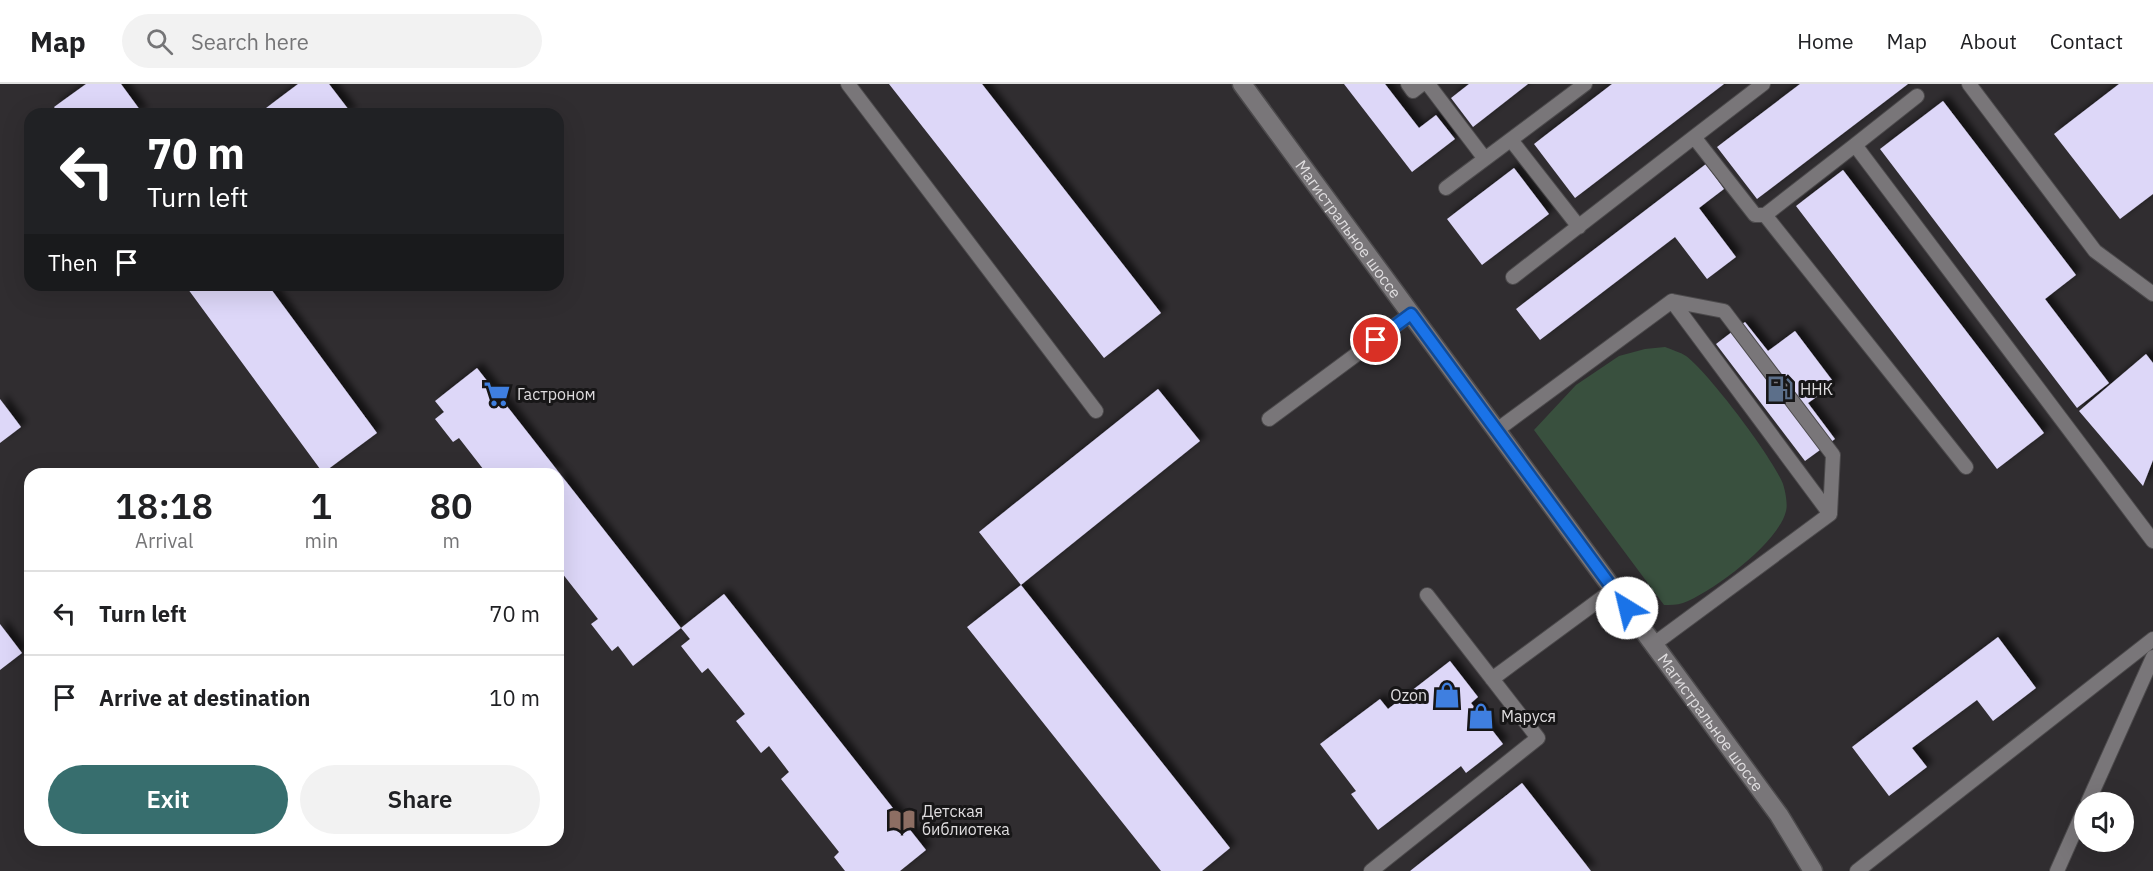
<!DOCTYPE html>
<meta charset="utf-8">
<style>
:root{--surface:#fff;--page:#f2f2f2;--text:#202124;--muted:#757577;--line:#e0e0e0;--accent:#376e6e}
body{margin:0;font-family:"IBM Plex Sans",sans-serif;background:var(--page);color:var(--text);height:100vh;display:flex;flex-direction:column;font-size:22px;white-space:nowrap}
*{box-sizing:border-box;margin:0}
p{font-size:20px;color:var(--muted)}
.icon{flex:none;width:33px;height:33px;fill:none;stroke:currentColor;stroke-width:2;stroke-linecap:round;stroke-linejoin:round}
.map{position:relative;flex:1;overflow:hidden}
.panel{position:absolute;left:24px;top:384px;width:540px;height:378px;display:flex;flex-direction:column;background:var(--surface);border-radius:18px;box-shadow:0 6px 24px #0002}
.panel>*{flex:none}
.guide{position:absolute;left:24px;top:24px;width:540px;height:183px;border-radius:18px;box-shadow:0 6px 24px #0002;background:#202124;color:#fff;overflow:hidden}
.controls{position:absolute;left:2074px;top:708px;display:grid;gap:12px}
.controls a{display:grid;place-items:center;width:60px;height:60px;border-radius:50%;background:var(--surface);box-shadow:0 6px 24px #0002;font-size:30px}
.pin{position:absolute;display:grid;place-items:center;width:51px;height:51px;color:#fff;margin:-26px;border:3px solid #fff;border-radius:50%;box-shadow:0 2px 6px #0007}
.me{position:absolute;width:66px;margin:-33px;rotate:324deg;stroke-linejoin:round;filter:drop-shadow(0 0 4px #0008)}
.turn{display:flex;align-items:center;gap:21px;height:126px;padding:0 24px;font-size:27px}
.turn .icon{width:78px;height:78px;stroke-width:2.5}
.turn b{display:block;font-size:42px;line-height:51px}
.then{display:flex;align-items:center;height:57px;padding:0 24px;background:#0003;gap:12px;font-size:22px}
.eta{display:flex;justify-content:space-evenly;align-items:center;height:102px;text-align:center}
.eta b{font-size:36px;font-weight:600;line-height:42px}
.action{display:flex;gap:12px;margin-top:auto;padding:12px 24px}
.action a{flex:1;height:69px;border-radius:36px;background:var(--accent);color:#fff;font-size:24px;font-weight:600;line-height:69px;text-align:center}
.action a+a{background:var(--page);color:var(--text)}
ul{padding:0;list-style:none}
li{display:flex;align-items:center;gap:18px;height:84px;padding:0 24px;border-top:2px solid var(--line)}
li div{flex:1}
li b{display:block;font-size:22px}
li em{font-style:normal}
header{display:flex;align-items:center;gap:36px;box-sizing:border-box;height:84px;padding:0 30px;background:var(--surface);border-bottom:2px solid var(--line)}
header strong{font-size:28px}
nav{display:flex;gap:33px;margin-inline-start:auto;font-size:21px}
.search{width:420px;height:54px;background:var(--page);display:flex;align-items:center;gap:15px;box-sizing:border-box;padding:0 21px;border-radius:33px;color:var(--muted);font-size:22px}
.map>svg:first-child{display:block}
</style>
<header>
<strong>Map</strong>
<div class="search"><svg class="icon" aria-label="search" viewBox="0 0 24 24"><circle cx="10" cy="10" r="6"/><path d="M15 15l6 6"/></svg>Search here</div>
<nav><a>Home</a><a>Map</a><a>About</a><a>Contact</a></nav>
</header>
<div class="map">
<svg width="2153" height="787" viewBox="0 0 2153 787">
<defs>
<filter id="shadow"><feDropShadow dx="5.5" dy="-5.5" stdDeviation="3" flood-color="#0009"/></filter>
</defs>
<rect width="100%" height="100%" fill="#302d30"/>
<!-- green -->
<path fill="#39503e" d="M1665 263C1672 266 1680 268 1686 272 1708 288 1773 374 1783 400 1785 406 1788 420 1786 427 1779 458 1713 508 1683 519 1677 521 1670 521 1664 521L1534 346 1576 301 1619 272 1645 265Z"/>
<!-- building -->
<path fill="#ddd7f8" filter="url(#shadow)" d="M86 0H121L143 30H59L54 23Z
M298 0H329L352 30H270L266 24Z
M889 0H982L1161 229 1104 274Z
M1344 0H1385L1419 44 1436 31 1455 55 1412 88Z
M1469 0H1528L1473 43 1451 14Z
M1612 0H1724L1575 114 1534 60Z
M1800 0H1908L1757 115 1717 63Z
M2119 0H2153V110L2120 135 2054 50Z
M1943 17 2076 191 2045 215 2109 299 2077 324 1880 65Z
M1706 80 1724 105 1699 124 1736 173 1707 195 1675 153 1540 256 1516 225Z
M1514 84 1549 130 1482 181 1447 135Z
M1843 86 2044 349 1997 385 1796 122Z
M185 201H268L377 349 323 389Z
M1745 238 1768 267 1795 247 1835 300 1808 319 1835 355 1805 377 1716 260Z
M2146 270 2153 279V376L2143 402 2079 327Z
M477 284 681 544 724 510 926 766 900 787H845L834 773 839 768 781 695 789 688 769 662 761 669 736 637 745 630 708 584 702 589 681 562 690 555 681 544 633 582 618 562 612 567 591 540 598 535 558 484V390H487L459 354 453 358 435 335 444 328 435 317Z
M1158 305 1200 357 1021 501 979 448Z
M0 315 21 343 0 359Z
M1021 501 1230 764 1202 787H1161L967 543Z
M0 540 22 569 0 586Z
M1998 553 2036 604 1993 637 1977 616 1912 664 1927 683 1889 712 1852 663Z
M1450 577 1478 613 1471 619 1503 660 1466 689 1461 682 1378 746 1351 710 1356 707 1320 660 1380 615 1388 625Z
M1522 699 1591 787H1410Z"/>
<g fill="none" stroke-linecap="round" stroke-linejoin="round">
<!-- service casing -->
<g stroke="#4c4a4c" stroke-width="16">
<path id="service" d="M848 0 1096 327
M1408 0 1413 7 1422 0
M1428 0 1485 75
M1763 0 1694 53 1755 131H1765
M1969 0 2095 167 2153 210
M1917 12 1855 61 2153 457
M1511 56 1579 143
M1855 61 1765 131 1966 383
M1446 104 1585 0
M1513 193 1694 53
M1672 217 1830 430
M1269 335 1411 230
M1497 346 1672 217 1724 227 1833 371 1830 430
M1654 560 1830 430
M1492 595 1614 505
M2088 718 2153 573
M1371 787 1538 654 1427 511
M1857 787 2153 555
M2057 787 2085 724"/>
</g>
<!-- secondary casing -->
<g stroke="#4c4a4c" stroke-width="21">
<g id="secondary">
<path id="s1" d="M1242 0 1779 731 1813 787"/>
</g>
</g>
<!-- service -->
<use href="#service" stroke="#797679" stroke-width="14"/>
<!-- secondary -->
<use href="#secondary" stroke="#797679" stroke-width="18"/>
</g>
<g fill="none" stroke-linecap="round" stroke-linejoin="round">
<!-- route casing -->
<g stroke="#114b97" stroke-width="15">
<path id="route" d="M1376 256 1411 230 1627 524"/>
</g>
<!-- route -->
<use href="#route" stroke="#1a73e8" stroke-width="10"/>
</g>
<!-- icons -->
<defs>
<g id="fuel-bare" transform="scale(2.07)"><path d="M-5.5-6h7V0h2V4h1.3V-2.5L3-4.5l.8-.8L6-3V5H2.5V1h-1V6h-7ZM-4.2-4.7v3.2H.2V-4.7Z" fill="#5c6f8a" stroke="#171617" stroke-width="2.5" paint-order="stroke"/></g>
<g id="supermarket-bare" transform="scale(2.07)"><path d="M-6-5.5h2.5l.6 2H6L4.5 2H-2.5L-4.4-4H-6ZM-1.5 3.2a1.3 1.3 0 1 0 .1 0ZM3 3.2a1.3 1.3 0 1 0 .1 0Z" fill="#3f7fe0" stroke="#171617" stroke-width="2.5" paint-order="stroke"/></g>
<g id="shop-bare" transform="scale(2.07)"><path d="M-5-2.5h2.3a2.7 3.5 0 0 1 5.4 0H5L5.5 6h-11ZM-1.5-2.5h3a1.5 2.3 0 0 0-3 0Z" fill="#3f7fe0" stroke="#171617" stroke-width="2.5" paint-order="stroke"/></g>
<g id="library-bare" transform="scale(2.07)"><path d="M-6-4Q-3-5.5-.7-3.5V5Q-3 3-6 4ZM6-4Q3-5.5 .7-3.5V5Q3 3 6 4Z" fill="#8d6e63" stroke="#171617" stroke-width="2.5" paint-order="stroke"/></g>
</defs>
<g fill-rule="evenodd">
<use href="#fuel-bare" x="1780" y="305"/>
<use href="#supermarket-bare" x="497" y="310"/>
<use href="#shop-bare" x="1447" y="611"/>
<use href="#shop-bare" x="1481" y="632"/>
<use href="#library-bare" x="902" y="736"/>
</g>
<g text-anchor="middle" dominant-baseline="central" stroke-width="6" stroke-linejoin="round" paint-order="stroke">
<!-- street labels -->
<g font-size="16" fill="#dfdddf" stroke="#171617">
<text stroke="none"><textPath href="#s1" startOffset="180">Магистральное шоссе</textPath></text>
<text stroke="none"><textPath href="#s1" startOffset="792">Магистральное шоссе</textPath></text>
</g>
<!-- poi labels -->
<g font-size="16" fill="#dfdddf" stroke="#171617" text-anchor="start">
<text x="1800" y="305">ННК</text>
<text x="517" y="310">Гастроном</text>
<text x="1427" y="611" text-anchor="end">Ozon</text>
<text x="1501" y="632">Маруся</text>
<text x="922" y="727">Детская<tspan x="922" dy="18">библиотека</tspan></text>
</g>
</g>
</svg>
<div class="controls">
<a><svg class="icon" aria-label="sound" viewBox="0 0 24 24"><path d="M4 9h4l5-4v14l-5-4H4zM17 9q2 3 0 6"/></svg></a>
</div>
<div class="pin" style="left:1376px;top:256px;background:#d93025"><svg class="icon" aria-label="arrive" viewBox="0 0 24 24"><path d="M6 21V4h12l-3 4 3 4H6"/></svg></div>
<svg class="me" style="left:1627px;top:524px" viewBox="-20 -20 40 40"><circle r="19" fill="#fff"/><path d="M0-13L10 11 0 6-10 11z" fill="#1a73e8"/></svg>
<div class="guide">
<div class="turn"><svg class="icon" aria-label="left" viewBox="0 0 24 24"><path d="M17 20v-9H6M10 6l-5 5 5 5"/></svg><div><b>70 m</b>Turn left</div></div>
<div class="then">Then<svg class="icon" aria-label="arrive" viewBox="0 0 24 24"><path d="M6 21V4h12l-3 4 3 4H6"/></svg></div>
</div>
<section class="panel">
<div class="eta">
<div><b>18:18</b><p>Arrival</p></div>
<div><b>1</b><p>min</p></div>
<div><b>80</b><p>m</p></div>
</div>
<ul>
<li><svg class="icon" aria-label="left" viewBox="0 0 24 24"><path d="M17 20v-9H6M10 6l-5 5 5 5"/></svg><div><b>Turn left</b></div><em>70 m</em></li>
<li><svg class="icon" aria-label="arrive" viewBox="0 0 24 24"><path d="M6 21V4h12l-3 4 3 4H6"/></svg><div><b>Arrive at destination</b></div><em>10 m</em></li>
</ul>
<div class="action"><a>Exit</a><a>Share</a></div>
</section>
</div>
